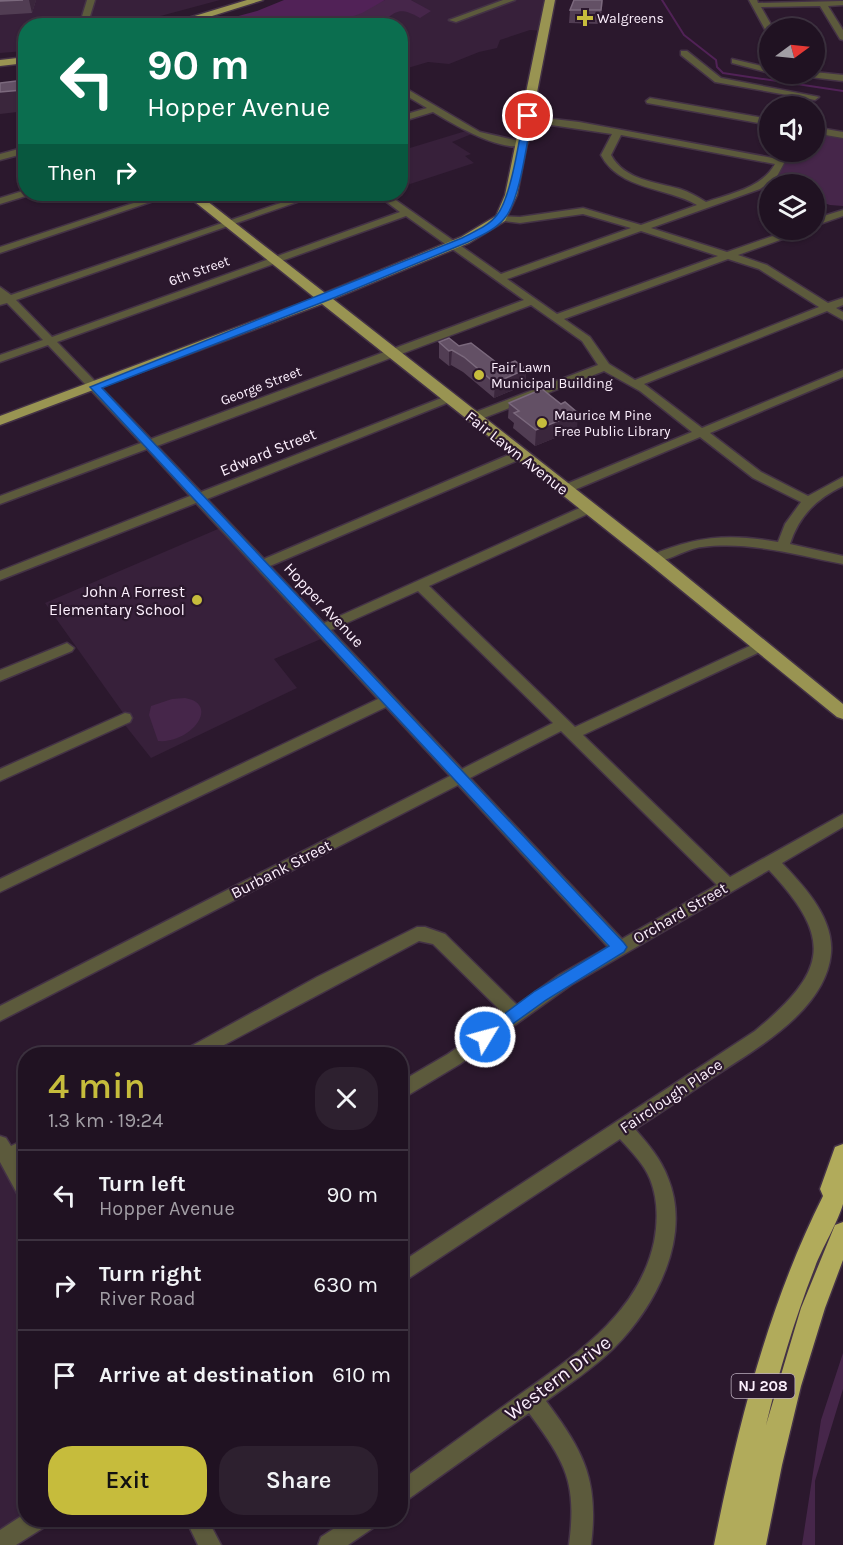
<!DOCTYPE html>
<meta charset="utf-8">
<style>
:root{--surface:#201222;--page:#2d202f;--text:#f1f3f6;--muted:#a29ea5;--line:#3d3240;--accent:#c6bc3c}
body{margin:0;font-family:Karla,sans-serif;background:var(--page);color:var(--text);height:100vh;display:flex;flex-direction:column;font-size:22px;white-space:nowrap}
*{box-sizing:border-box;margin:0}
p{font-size:20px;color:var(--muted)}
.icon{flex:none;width:33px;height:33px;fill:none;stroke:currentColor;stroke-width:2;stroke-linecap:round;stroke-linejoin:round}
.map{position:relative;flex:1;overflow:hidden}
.sheet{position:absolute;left:18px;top:1047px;width:390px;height:480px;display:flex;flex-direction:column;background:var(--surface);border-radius:24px;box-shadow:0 2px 4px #0004,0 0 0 2px var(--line)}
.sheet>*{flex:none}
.top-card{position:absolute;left:18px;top:18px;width:390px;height:183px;border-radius:24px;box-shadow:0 2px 4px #0004,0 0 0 2px var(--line);background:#0b6e4f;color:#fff;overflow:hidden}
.needle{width:39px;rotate:75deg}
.buttons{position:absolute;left:759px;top:18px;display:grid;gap:12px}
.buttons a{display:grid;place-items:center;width:66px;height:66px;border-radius:50%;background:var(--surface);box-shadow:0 2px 4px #0004,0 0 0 2px var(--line);font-size:30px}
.pin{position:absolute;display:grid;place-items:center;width:51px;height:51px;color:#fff;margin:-26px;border:3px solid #fff;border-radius:50%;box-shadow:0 2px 6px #0007}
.me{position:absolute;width:66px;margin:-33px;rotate:53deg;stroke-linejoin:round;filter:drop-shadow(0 0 4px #0008)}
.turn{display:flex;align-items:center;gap:21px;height:126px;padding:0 30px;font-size:27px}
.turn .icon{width:78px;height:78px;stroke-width:2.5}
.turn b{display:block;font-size:42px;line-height:51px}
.then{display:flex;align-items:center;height:57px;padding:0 30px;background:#0003;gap:12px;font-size:22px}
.round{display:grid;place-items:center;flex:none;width:63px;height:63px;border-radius:24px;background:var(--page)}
.headline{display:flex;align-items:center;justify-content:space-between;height:102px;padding:0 30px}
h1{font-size:36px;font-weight:600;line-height:45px;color:var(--accent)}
.button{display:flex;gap:12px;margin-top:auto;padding:12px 30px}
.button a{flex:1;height:69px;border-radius:24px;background:var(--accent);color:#111;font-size:24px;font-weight:600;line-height:69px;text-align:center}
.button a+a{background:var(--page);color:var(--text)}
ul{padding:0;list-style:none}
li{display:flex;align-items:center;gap:18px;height:90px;padding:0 30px;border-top:2px solid var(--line)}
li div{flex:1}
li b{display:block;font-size:22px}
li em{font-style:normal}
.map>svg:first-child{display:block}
</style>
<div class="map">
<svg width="843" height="1545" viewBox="0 0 843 1545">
<rect width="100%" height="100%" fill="#2b182d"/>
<!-- built -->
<path fill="#37203a" d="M0 0H220L127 25 26 26 25 51 0 53Z
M411 0H550L545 31 530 30 500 40 497 48 479 52 449 64 428 62 401 70 400 26H372L397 11H430Z
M469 130 474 133 452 142 471 154 465 156 474 163 401 187 400 151Z
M225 526 328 636 274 659 297 688 151 758 121 720 126 717 45 603Z
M0 1144 25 1191 26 1520H35L0 1543Z"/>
<!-- green -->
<path fill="#46264a" d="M385 0H411L431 11 420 18C392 2 396 19 372 25 359 29 341 25 328 26Z
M815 132 843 137V206L830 205 815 200 814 184H772L792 152H814Z
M185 698C221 704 191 744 158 741L149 715 151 706 172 699Z
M843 1353V1389L815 1481V1545H802L821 1420Z"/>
<!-- water -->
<path fill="#512257" d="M284 0H385L362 13 328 25H205L257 11Z"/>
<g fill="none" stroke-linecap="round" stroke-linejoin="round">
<!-- stream -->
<path stroke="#512257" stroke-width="2" d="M662 0 684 35 716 60 717 67 723 73 843 91"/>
<!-- minor casing -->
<g stroke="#443246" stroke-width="3">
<path id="minor" d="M87 0H95L87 26H79Z
M503 0H515L456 22 449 20Z
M749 0H757L758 3 843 1V5L828 6 843 30V40L840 39 820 6 761 7 773 28H770V33H767Z
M681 51H687L721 78 819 97 815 100 715 82 681 55Z
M732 59 770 68V73L732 63Z
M814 72 843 75V81L810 77 806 74Z
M400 85 480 132 528 143C508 157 451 123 433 112L400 122V116L427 108 400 92Z
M650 98 770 119V125L647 103 646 101Z
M527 116 579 122 778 159 782 152H790L776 178 760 189 651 228 727 252 790 230H803L802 232 738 255 767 265 828 303 843 298V305L836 308 843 312V320L827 311 644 384 702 428 843 370V377L710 433 761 472 808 496 843 477V486C816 499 799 516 790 544L843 556V564C796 555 750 541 702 547 687 548 662 565 649 562L647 559 649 556C695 536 729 533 778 542L785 524 801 502 753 478 700 437 567 493H559L557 490 559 487 692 432 640 391 604 371 476 421H468V415L598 365 582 341 531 305 157 446 201 492 444 397H452V401L207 499 264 559 515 452H523V458L270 566 324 623 584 506H592L594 509 592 512 429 586 575 727 754 644H764L766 647 764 650 583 735 730 877 843 814V827L782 863C804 886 834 918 831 953 826 1010 757 1048 715 1076 688 1094 662 1112 635 1129 648 1144 661 1159 668 1178 692 1237 656 1306 614 1348 594 1368 569 1384 546 1401 584 1452 599 1480 591 1545H569C577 1482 566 1463 529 1413L400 1505V1481C439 1453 477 1425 515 1398 572 1357 638 1316 654 1242 658 1222 658 1199 650 1179 644 1164 631 1151 620 1139L400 1284V1263L755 1031C826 972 835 940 769 870L571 985 460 1064 400 1100V1082L448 1054 504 1014 433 944 419 941 207 1054H183L186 1049 317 977 417 927H425L445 934 517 1005 559 975 608 947 458 785 0 1021V1006L450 776 386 707 0 892V879L378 699 196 503 0 580V571L190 496 147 449 0 504V496L141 443 48 345 0 362V355L43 340 7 303 0 305V287L11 295 307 194H320L16 300 52 337 400 212 376 194H387L501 274 631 228 583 214 520 223 497 220V216L520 217 583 208 641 225 697 205C666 187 619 190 601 155L612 134 524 121V117ZM621 135 775 164C762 188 731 193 706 202 698 197 689 192 680 189 656 182 624 180 611 155ZM406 216 524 300 151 439 57 342ZM641 231 718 256 557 314 507 279ZM728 259 759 269 819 307 635 380 609 364 590 337 564 319ZM418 591 553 723 462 769 331 630ZM561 731 717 885 622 939 470 778Z
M814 127 843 132V138L814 133Z
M26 147V153L0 160V154Z
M26 190V194H31L29 195 0 204V198Z
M161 194H174L0 253V247Z
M843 210V216L814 226V219Z
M67 643 74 648 72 651 0 681V670Z
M125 713 130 714 132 718 130 722 0 781V769Z
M0 1136 6 1138 11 1146 26 1139V1157L19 1160 26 1172V1200L19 1197 0 1162Z
M26 1513V1520H46L43 1528 16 1545H0V1530Z
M186 1520H208L221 1545H198Z
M347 1520H376L373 1528 348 1545H318L321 1537Z"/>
</g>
<!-- major casing -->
<g stroke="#443246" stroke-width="3">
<path id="major" d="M247 0H263L180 26H162Z
M545 0H555L517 195 505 221 469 243 333 299 660 555 843 704V719L837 717 648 563 322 304 0 425V416L315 298 185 194H198L325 293 461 237 496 216 505 195Z
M26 57V63L0 66V60Z"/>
</g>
<!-- highway casing -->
<g stroke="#443246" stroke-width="3">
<path id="highway" d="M843 1144C843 1160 843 1188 843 1204 838 1222 822 1248 815 1267 795 1318 779 1371 766 1425L801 1308 835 1225 843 1222V1260L825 1308 801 1386 782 1465 766 1545H714C738 1425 768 1306 823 1196L820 1189 835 1147Z"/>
</g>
<!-- minor -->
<use href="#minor" fill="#5c5a3c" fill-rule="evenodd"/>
<!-- major -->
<use href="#major" fill="#999452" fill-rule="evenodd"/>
<!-- highway -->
<use href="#highway" fill="#b1ab5b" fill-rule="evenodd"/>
</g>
<!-- wall -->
<path fill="#513d53" d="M0 0H36L32 13 0 15Z
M603 0 600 24 569 23 570 10Z
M439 342 459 346 501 366 526 369 525 385 494 398 463 372 451 365 449 366 439 358Z
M509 403 577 429 535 446 513 428 514 423 508 418Z"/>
<!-- shaded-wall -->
<path fill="#3a263c" d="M29 0H36L32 13Z
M603 0 600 24 601 10Z
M24 80 26 86V111L0 114V92Z
M452 350 451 365 449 366V351Z
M526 369 525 385 494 398 495 383Z
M578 413 577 429 535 446 536 430Z"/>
<!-- building -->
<path fill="#635065" stroke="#7b697d" stroke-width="1.5" d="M0 0H23L0 1Z
M574 0H602L601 10H570Z
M24 80 22 90 0 92V83Z
M449 338 459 346 471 343 501 366 515 361 526 369 495 383 464 357 452 350 449 351 439 342Z
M542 389 561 404 565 402 578 413 536 430 514 413 519 411 509 403Z"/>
<!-- route -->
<path fill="#1a73e8" stroke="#114b97" stroke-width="1.5" d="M528 113 532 116C527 141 520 202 504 219 495 230 480 236 468 242L336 297 102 388 624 943 627 947 624 952 546 1000 485 1044 480 1042 477 1037 480 1032 535 991 609 946 90 387 462 238C473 232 489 226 497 215 511 198 519 140 524 116Z"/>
<!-- markers -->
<g fill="#c6bc3c" stroke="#2b182d" stroke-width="2">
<path d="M582 9h6v6h6v6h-6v6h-6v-6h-6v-6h6z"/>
<circle cx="479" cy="375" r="6"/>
<circle cx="542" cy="423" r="6"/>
<circle cx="197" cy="600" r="6"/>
</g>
<g text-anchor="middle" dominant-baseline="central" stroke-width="4.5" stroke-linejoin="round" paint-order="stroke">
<!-- far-poi labels -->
<g font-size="14" fill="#fceffd" stroke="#2b182d" text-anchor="start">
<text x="597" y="18">Walgreens</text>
<text x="491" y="367">Fair Lawn<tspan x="491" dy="16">Municipal Building</tspan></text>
<text x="554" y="415">Maurice M Pine<tspan x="554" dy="16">Free Public Library</tspan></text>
</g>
<!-- far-street labels -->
<g font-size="14" fill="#fceffd" stroke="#2b182d">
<text transform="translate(199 271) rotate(-20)">6th Street</text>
<text transform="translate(261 386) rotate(-21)">George Street</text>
</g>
<!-- shield labels -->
<rect fill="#2b182d" stroke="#bdaebf" stroke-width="1.5" x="731.5" y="1374" width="63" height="24" rx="4.5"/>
<g font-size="15" font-weight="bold" fill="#fceffd">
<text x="763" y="1386">NJ 208</text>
</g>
<!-- street labels -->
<g font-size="16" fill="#fceffd" stroke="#2b182d">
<text transform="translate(268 452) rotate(-22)">Edward Street</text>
<text transform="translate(517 453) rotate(38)">Fair Lawn Avenue</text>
<text transform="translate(324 605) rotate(47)">Hopper Avenue</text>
<text transform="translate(281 869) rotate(-27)">Burbank Street</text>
<text transform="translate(680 913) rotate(-30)">Orchard Street</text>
<text transform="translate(671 1096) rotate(-34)">Fairclough Place</text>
</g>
<!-- poi labels -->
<g font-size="16" fill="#fceffd" stroke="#2b182d" text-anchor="end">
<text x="185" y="591">John A Forrest<tspan x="185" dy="18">Elementary School</tspan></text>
</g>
<!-- near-street labels -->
<g font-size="20" fill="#fceffd" stroke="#2b182d">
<text transform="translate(558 1378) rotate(-37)">Western Drive</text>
</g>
</g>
</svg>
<div class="buttons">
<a><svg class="needle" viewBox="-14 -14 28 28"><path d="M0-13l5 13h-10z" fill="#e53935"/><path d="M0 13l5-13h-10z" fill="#a29ea5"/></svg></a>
<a><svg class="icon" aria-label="sound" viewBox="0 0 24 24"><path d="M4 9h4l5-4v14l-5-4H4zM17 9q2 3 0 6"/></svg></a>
<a><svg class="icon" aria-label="layers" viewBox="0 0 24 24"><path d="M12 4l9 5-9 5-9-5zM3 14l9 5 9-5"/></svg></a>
</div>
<div class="pin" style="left:528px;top:116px;background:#d93025"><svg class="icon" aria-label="arrive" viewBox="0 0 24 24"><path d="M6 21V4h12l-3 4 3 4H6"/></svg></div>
<svg class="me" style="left:485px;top:1037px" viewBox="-20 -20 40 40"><circle r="17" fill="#1a73e8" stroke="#fff" stroke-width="3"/><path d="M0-11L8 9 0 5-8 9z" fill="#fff"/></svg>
<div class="top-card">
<div class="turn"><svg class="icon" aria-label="left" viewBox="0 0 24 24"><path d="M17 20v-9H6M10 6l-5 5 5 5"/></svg><div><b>90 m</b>Hopper Avenue</div></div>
<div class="then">Then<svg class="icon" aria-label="right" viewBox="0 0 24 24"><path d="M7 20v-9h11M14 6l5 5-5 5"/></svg></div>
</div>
<section class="sheet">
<div class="headline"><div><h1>4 min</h1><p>1.3 km · 19:24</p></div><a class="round"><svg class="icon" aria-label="close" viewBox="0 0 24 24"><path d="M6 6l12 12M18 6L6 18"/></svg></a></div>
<ul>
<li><svg class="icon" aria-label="left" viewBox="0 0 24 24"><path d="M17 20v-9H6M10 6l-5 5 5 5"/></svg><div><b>Turn left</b><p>Hopper Avenue</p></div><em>90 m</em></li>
<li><svg class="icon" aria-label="right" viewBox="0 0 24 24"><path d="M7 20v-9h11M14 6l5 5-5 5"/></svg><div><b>Turn right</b><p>River Road</p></div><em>630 m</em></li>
<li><svg class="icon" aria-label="arrive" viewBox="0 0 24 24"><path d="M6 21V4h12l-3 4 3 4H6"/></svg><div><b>Arrive at destination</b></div><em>610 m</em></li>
</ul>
<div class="button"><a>Exit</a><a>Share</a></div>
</section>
</div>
